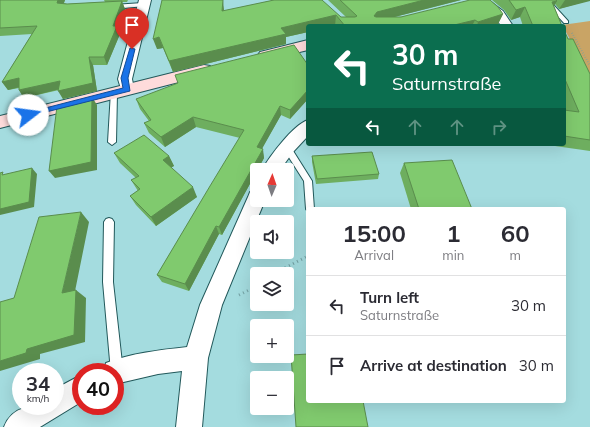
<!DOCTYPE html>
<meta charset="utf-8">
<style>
:root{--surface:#fff;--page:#f7f7f7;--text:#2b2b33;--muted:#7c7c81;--line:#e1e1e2}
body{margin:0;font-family:Mulish,sans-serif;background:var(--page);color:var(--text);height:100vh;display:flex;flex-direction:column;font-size:15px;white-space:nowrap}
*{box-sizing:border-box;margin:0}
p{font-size:13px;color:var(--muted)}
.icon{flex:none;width:22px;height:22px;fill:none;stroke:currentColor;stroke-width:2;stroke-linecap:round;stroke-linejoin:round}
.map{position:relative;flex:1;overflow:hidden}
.sheet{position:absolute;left:306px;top:207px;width:260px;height:196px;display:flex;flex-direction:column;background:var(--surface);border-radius:4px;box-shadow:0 4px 16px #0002}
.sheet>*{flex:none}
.hud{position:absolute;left:306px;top:24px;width:260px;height:122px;border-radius:4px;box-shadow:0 4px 16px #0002;background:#0b6e4f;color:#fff;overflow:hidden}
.needle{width:26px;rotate:2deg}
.fabs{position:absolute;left:250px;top:163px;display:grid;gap:8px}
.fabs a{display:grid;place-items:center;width:44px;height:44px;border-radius:4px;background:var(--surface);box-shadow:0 4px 16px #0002;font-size:20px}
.speed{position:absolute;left:12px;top:363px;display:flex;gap:8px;font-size:20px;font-weight:700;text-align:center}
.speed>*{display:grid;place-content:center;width:52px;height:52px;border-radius:50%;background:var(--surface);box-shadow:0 4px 16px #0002;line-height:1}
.speed small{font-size:10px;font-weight:400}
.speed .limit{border:6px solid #d22;background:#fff;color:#111}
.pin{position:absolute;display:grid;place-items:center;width:34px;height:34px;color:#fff;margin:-41px -17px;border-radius:50% 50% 50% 0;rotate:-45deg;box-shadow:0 0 4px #0007}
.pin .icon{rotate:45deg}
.me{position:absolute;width:44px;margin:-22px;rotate:75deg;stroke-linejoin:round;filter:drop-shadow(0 0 3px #0008)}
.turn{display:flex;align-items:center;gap:14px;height:84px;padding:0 20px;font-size:18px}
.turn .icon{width:52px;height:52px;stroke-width:2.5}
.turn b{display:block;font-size:28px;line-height:34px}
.lanes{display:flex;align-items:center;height:38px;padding:0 20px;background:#0003;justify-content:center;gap:20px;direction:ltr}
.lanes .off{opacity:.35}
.eta{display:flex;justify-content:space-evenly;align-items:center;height:68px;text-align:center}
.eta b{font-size:24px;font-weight:700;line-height:28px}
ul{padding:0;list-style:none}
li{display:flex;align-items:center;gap:12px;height:60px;padding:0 20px;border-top:1px solid var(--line)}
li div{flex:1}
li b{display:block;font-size:15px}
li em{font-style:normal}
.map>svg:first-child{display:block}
</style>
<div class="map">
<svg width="590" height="427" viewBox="0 0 590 427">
<rect width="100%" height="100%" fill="#a4dcdf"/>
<!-- green -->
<path fill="#c9a465" d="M590 21V75L562 25Z"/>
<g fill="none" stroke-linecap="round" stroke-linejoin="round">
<!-- lane casing -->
<g stroke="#21585a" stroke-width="2">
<path id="lane" d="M543 0H549L568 21V23H564Z
M143 3 146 5 145 6 113 9 110 7 113 5Z
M111 91H113L117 93 116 142 112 145 108 142Z
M287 145 290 146 312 181 314 209H308V212L306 209 304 181 283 148Z
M109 218 112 219 114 222 113 282 123 372 121 376 117 378 115 377V372H111L103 282 104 222 106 219Z"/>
</g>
<!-- street casing -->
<g stroke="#21585a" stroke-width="2">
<path id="street" d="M139 0H151L132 79 134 89 132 92H122L118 79Z
M475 0H488L503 11 513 26H501L495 16Z
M308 120V136L293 152 280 170H262C270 156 293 125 308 120Z
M257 190V200H265L222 305 208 358 202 427H176L182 371 158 374 115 384V372H103L106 363C132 353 160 350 187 347L200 305 248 197 250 192Z
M81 375V402L40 427H4C13 404 33 406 55 406V389Z"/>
</g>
<!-- secondary casing -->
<g stroke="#21585a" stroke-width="2">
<path id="secondary" d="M308 40V50L266 60 260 58 258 55 260 52Z
M204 65 210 66 212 70 210 74 0 128V116Z"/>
</g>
<!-- path-far1 -->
<path stroke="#73a0a3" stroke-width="2" stroke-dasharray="0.5 2" stroke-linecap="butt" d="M572 33 590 66"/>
<!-- path -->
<path stroke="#73a0a3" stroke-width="3" stroke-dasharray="1 3.5" stroke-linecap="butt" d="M273 274 308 256
M239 295 257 286"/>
<!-- lane -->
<use href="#lane" fill="#fff" fill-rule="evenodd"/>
<!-- street -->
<use href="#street" fill="#fff" fill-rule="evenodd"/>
<!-- secondary -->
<use href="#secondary" fill="#fedbdb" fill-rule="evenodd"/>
</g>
<!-- wall -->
<path fill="#6eae5f" d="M0 0H65L64 3 67 4 105 2 104 0H128L127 2H122L125 9 118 28 120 34 107 65H93L97 91 63 99 59 90 24 98 19 90V88L8 90 2 82 32 34 0 36Z
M162 0H222L224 11 274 0 341 17H346L328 0H461L394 17 503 14 498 24 493 26H335L286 37V44L173 72 163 48 157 49Z
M492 0H590L559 9 555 4 554 6 562 26H523L520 17 511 20 504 10Z
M564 30 568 39 590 74V151L541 144H564V110L566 111 564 106Z
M308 65V99L290 119 281 115 262 148 264 158 222 235 219 234 189 291 162 282 157 275 240 138 196 127 165 147 149 133 144 123 149 121 140 109 136 99Z
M114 153 169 156 174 166 171 167 197 197 156 226 136 205 130 196 138 191 131 180 136 178 120 163Z
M312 156 379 174 378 179 316 184 312 162Z
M404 163 472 209H411L400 173Z"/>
<!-- shaded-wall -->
<path fill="#5a8d4d" d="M58 0H65L61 10 57 3Z
M223 0 224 11H222Z
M424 0H461L375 22 374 16 377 12Z
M565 0H590V1L559 9Z
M122 1 125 9 118 28 120 34 107 65 104 57 113 26Z
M557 1 551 11 552 2Z
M525 7 520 17 511 20 516 10Z
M503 14 498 24 493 26H477L478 22Z
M336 15 335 26H308V32L286 37V44L173 72 169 61 281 28Z
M475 20 472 26H450Z
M159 37 163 48 157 49 153 39Z
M89 57 93 65 97 91 63 99 58 91Z
M19 78 24 86 8 90 2 82Z
M60 81 64 88 24 98 19 90Z
M308 90V99L290 119V110Z
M92 97 97 105V170L55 178 49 171Z
M280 106 281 115 258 156 257 147Z
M193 117 196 127 165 147 161 137Z
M263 149 264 158 222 235 219 227Z
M169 156 174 166 167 170 163 160Z
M32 168 37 174 34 207 0 215V209Z
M193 187 197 197 156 226 151 217Z
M81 212 89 222 73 301 62 293Z
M216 226 219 234 189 291 185 284Z
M76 290 86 298 85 342 40 354V359L0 371V361L27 349Z"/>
<!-- building -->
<path fill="#80ca6e" stroke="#5a8d4d" d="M0 0H58L57 3 67 4 122 1 113 26H117L104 57H89L93 83 58 91 60 81 19 90V78L2 82 37 26 0 28Z
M162 0H223L222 11 274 0H322L341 17H355L357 16 340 0H424L377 12 374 16 376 17H401L470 0H490L498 7 503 14 478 22 475 20 450 26H345L336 15 281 28 286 34 169 61 159 37 153 39Z
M509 0H556L557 1 552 2 562 26H533L525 7 516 10Z
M564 30 568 39H573L590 74V140L564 136V110L579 112 564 77Z
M294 45 308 65V90L290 110 280 106 257 147 263 149 219 227 216 226 185 284 157 275 210 186 244 130 193 117 161 137 144 123 151 120 136 99 178 83 175 75Z
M92 97 91 162 49 171 57 106Z
M144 135 169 156 163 160 193 187 151 217 130 196 140 189 131 180 139 176 114 153Z
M372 152 379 174 317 179 312 156Z
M452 160 472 209H419L404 163Z
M32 168 29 202 0 209V173L3 172 2 175Z
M81 212 62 293 76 290 74 335 27 349 26 353 0 361V302L14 298 39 217Z
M308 354V401H363L368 427H296L291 355Z"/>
<!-- route -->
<path fill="#1a73e8" stroke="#114b97" d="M130 48 135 49 128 78 130 91 26 117V113L123 88 121 78Z"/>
</svg>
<div class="fabs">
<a><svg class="needle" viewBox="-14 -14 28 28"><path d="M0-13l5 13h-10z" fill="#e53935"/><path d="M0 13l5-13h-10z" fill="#7c7c81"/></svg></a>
<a><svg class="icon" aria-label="sound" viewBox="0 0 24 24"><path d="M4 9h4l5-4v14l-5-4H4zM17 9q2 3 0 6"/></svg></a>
<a><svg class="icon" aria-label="layers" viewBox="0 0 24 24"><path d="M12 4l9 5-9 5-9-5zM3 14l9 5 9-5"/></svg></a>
<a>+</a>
<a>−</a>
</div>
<div class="speed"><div>34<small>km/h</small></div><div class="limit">40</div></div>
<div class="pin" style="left:132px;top:49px;background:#d93025"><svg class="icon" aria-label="arrive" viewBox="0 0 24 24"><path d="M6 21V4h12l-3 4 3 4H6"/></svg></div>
<svg class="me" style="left:28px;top:115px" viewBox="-20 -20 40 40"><circle r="19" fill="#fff"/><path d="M0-13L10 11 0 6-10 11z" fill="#1a73e8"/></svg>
<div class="hud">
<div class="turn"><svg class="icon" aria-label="left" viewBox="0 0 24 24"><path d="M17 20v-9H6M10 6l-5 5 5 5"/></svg><div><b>30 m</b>Saturnstraße</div></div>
<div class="lanes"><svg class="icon" aria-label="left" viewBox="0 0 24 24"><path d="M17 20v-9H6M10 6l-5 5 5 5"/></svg><svg class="icon off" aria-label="ahead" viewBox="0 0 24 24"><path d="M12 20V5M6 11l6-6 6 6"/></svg><svg class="icon off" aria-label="ahead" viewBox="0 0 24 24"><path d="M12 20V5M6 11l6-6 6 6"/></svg><svg class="icon off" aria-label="right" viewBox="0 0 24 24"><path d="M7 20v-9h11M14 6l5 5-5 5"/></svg></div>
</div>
<section class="sheet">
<div class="eta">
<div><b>15:00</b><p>Arrival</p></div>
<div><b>1</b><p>min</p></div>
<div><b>60</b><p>m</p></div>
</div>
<ul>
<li><svg class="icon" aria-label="left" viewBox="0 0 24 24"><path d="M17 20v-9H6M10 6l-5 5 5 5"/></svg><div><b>Turn left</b><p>Saturnstraße</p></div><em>30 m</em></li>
<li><svg class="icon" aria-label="arrive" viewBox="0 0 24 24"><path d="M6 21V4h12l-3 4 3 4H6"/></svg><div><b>Arrive at destination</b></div><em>30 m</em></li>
</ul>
</section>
</div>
